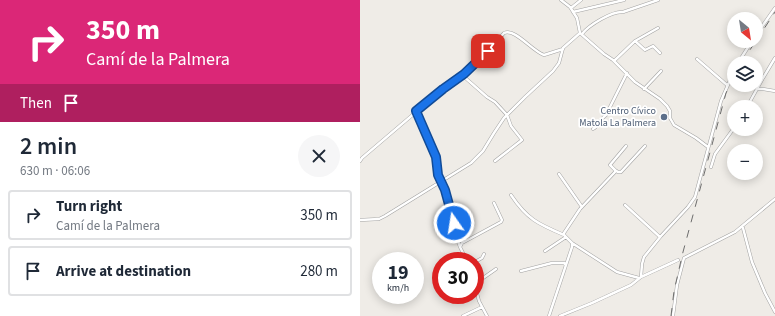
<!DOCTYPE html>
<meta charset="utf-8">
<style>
:root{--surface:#fff;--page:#f6f6f7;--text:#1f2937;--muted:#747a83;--line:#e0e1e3}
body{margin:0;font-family:"Source Sans 3",sans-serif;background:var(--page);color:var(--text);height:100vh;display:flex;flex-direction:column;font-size:15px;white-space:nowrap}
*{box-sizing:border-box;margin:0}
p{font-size:13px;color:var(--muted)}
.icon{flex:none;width:22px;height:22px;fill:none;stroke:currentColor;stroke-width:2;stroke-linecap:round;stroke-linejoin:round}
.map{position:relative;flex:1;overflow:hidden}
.panel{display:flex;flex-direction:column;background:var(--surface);width:360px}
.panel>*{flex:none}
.top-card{background:#db2777;color:#fff;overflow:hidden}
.needle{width:26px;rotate:150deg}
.controls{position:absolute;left:367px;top:12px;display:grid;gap:8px}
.controls a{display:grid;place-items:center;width:36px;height:36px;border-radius:50%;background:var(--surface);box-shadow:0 2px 10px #0003;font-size:20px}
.speed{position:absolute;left:12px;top:252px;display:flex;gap:8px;font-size:20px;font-weight:700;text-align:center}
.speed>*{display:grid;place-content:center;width:52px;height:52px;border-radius:50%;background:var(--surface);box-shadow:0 2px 10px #0003;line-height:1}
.speed small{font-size:10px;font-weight:400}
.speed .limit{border:6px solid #d22;background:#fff;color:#111}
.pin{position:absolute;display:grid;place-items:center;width:34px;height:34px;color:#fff;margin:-17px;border-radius:8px;box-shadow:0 2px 6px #0006}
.me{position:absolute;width:44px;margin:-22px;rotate:347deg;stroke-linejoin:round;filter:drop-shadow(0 0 3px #0008)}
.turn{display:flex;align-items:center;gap:14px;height:84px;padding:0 20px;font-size:18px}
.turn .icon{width:52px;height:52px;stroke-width:2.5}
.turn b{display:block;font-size:28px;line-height:34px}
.then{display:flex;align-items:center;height:38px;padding:0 20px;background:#0003;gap:8px;font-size:15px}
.round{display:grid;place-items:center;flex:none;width:42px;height:42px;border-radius:21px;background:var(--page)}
.head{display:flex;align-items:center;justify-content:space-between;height:68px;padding:0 20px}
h1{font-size:24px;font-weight:600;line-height:30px}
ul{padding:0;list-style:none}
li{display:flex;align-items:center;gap:12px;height:50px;margin:0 8px 6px;padding:0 12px;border:2px solid var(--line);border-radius:4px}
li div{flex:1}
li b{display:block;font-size:15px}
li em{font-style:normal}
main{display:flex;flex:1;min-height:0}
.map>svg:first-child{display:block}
</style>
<main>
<section class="panel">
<div class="top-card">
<div class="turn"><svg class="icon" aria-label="right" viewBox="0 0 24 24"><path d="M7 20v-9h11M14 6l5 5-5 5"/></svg><div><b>350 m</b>Camí de la Palmera</div></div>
<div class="then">Then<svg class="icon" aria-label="arrive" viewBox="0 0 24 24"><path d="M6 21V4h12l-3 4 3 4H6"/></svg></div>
</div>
<div class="head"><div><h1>2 min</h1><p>630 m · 06:06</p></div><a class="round"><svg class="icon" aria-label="close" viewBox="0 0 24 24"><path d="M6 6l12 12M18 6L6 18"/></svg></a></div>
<ul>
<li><svg class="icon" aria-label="right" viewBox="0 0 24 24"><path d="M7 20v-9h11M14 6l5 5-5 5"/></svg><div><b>Turn right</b><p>Camí de la Palmera</p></div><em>350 m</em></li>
<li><svg class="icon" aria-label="arrive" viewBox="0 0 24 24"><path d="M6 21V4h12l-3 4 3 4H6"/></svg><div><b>Arrive at destination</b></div><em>280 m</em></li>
</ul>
</section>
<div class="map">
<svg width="415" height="316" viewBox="0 0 415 316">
<rect width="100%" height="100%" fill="#efece7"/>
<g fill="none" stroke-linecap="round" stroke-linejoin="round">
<!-- minor casing -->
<g stroke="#a3a3a3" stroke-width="3.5">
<path id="minor" d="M201 0 210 7 217 18 220 33 244 54 253 60 275 82 300 99 307 106 310 111V118L314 125 336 138 348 147
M211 8 221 0
M213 12 264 0
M222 34C229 25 252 11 263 12L298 0
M396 35 415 8
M275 41 285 50 293 46 300 53
M337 59 367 85
M254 61 275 41 298 28
M378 63 392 41
M102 75 127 97 135 102 147 115 151 126 162 140 135 161
M284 89 301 71
M397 89H403L415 91
M387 107 403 78 415 58
M56 111 76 157 78 175 85 190 91 212 96 235 100 247
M233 129C239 126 240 119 246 115L267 73
M0 161 2 158 83 89 104 74 120 60 144 33C155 28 172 51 184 55L203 49
M351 167 355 154 374 128
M255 170 258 172H261L285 146
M199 174 222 207
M151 195C167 219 178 224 204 235
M265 205 300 237
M0 220 19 219 25 216 111 163 123 151 134 133 144 118 165 97 193 71 199 63 203 48 220 33
M383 228 392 262 405 293 415 312
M212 243 257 272 279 278
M185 251 206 237
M107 261 100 247 102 243 141 222 142 220 134 203
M115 262 122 258 124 254
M161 271 192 263H204L206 265
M115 277 117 283
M281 277 318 260
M116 283 136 269
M115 286 119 301 127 316
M103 316 122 307
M189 316 212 247V243L204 235V233L220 209 255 172V170L250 165 266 146
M200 316 232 303 271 285 281 277 282 264 284 257 301 236 328 207 335 197 361 101 374 71
M313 316 317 285 324 258 375 232 415 199"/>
</g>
<!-- minor -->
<use href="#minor" stroke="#fff" stroke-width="2.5"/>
<!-- rail -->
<path stroke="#6d6d6d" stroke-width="1" stroke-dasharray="8 8" stroke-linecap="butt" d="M396 41 415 12
M381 63 396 41
M311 316 314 291 323 252 366 93 374 76"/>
</g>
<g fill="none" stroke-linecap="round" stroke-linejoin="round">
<!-- route casing -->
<g stroke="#114b97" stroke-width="10">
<path id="route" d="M94 223 85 190 78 175 76 157 56 111 83 89 104 74 128 51"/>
</g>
<!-- route -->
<use href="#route" stroke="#1a73e8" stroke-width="7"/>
</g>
<!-- markers -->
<circle fill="#5c6f8a" stroke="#fff" stroke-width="1.5" cx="304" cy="117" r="4"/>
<g text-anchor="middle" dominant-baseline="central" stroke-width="3.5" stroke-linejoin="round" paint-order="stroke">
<!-- service labels -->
<g font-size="10" fill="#4e5e75" stroke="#fff" text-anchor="end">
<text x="296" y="111">Centro Cívico<tspan x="296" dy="12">Matola La Palmera</tspan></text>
</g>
</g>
</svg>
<div class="controls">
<a><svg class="needle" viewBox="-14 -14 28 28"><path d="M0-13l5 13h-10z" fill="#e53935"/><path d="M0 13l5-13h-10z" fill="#747a83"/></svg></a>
<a><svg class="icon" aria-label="layers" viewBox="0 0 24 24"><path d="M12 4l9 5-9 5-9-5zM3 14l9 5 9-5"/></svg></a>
<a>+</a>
<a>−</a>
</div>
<div class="speed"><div>19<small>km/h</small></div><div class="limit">30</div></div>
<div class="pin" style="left:128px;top:51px;background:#d93025"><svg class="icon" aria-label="arrive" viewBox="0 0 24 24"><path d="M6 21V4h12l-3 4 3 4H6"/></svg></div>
<svg class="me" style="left:94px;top:223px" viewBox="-20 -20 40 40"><circle r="17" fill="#1a73e8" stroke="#fff" stroke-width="3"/><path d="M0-11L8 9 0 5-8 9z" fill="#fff"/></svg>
</div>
</main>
